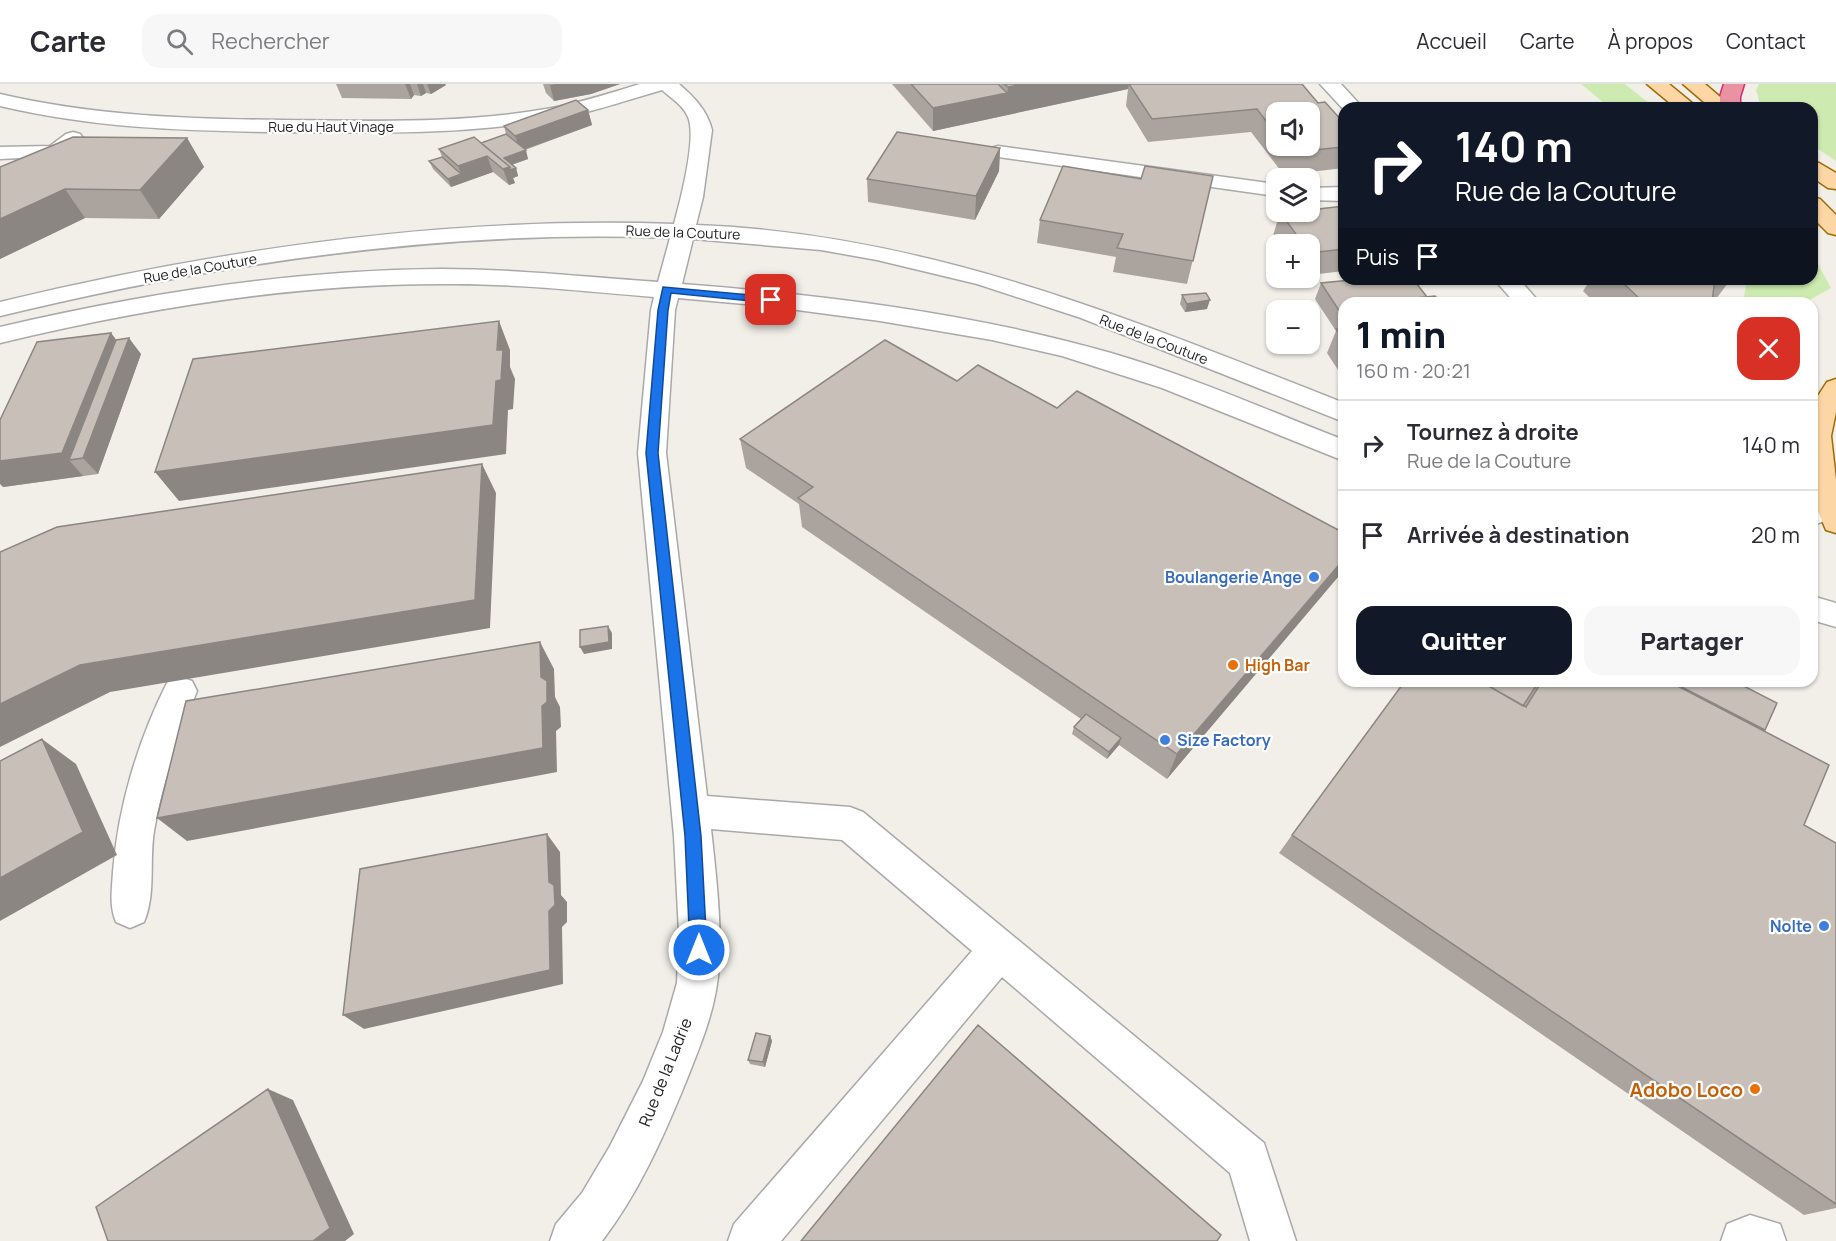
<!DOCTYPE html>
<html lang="fr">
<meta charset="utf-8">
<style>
:root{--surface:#fff;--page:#f7f7f7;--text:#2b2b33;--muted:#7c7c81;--line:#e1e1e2;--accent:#111827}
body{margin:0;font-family:Manrope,sans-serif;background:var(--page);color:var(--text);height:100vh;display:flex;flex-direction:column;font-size:22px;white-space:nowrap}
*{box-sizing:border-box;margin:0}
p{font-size:20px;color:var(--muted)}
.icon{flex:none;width:33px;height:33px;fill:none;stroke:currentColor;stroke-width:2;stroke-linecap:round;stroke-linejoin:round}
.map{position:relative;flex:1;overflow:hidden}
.details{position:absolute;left:1338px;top:213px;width:480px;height:390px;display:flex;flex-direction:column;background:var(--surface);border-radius:18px;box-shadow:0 2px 4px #0004}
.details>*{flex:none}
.top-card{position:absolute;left:1338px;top:18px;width:480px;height:183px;border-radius:18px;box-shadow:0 2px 4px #0004;background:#111827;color:#fff;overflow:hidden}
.buttons{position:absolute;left:1266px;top:18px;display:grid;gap:12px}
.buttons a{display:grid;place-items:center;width:54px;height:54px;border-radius:12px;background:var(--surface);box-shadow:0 2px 4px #0004;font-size:30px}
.pin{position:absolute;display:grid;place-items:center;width:51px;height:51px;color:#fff;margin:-26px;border-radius:12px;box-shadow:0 3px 9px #0006}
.me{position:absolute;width:66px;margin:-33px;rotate:0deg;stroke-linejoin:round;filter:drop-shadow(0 0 4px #0008)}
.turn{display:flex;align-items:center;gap:21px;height:126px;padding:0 18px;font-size:27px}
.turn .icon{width:78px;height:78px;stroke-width:2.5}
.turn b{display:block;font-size:42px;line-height:51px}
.then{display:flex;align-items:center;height:57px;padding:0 18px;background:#0003;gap:12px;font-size:22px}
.round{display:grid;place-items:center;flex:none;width:63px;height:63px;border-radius:18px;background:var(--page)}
.overview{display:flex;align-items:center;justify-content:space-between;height:102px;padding:0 18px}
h1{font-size:36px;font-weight:800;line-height:45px;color:var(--accent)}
.cta{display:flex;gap:12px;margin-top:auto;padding:12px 18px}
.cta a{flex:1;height:69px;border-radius:18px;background:var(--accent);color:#fff;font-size:24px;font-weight:800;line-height:69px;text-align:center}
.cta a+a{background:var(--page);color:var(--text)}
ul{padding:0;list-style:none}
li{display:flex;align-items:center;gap:18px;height:90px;padding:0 18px;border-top:2px solid var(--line)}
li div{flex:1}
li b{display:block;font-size:22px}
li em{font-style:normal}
header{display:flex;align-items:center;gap:36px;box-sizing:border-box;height:84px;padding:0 30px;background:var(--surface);border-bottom:2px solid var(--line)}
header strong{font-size:28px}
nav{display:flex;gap:33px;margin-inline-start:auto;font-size:21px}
.search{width:420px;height:54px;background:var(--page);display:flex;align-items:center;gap:15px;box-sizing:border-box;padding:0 21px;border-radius:18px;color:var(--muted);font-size:22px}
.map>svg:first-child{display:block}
</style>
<header>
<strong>Carte</strong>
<div class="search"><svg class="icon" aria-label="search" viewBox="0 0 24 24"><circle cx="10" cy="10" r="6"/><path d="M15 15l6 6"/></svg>Rechercher</div>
<nav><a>Accueil</a><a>Carte</a><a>À propos</a><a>Contact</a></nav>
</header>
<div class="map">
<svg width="1836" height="1157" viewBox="0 0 1836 1157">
<rect width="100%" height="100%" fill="#f2efe9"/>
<!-- grass -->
<path fill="#cdebb0" d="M1581 0H1625L1655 24H1610Z
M1759 0H1836V77L1812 61V24H1761L1756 6Z
M1812 169 1831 204 1804 219H1743L1747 195H1812Z"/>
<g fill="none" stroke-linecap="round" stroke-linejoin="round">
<!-- minor casing -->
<g stroke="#a9a9a9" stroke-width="3">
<path id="minor" d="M640 0H679C694 13 707 26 712 46L703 113 696 141C929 150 1130 235 1344 319V338L1081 234 977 200 877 176 821 166 693 155 682 200C825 211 972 229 1111 269 1190 292 1267 326 1344 356V377L1162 304 1062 272 992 256 880 237 767 222 678 214 675 226 666 369 707 712 850 723 863 728 1264 1059 1296 1157H1250L1230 1089 1002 893 781 1157H728L734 1140 972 867 842 756 711 745C716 789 724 858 717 900 712 935 698 967 685 1000 663 1054 638 1110 602 1157H550L556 1140 582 1109 610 1062 643 997 663 948 677 899 679 849 674 752 638 369 651 226 654 213C583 207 512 199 441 200 292 200 145 224 0 259V243C145 209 292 186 441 185 513 185 586 193 658 198L670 154C445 145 218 179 0 232V218C220 165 447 132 674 140 680 118 697 53 688 33 683 21 671 14 662 6 624 17 587 30 548 36 459 51 370 49 280 48 185 47 93 44 0 22V10C94 32 188 35 284 36 373 37 464 40 552 24 582 18 611 9 640 0Z
M1320 0H1341L1363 24H1344V26Z
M73 48 80 50 83 54 62 72 0 75V63L50 62 66 50Z
M998 62 1276 100V112L991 72 988 68 991 64Z
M1344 103V117L1310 116V104Z
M1494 195H1519L1540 219H1515Z
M1828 408 1836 410V427L1822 438 1812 441V415Z
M1812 512 1836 519V543L1812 536Z
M180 593 192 597 197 607C179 652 162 699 154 747 149 777 156 810 144 838L130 844 116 838C109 821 112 806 113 788 118 723 138 656 168 597Z
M1750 1131 1780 1140 1786 1157H1721L1727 1140Z"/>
</g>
<!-- major casing -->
<g stroke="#a06b00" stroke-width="3">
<path id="major" d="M1647 0H1669L1698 24H1676Z
M1683 0H1705L1733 24H1711Z
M1812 77 1819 79 1836 89V105L1828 104 1812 93Z
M1812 113 1820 115 1836 131V151L1828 149 1812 133Z
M1836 295V328L1831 352 1836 396V449L1826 446 1812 413V321L1827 298Z"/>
</g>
<!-- highway casing -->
<g stroke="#dc2a67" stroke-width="3">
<path id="highway" d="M1724 0H1744L1740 13V24H1720V13Z"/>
</g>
<!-- minor -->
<use href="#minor" fill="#fff" fill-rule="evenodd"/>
<!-- major -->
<use href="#major" fill="#fcd6a4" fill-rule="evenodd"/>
<!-- highway -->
<use href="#highway" fill="#e892a2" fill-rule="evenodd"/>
</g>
<!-- wall -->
<path fill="#aba49e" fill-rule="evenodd" d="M336 0H445L446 1 431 10 426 9 421 12 414 11 411 15 342 14Z
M543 0H620L591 10 554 17 546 9Z
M892 0H1302L1318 19 1344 39V84L1284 91 1251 48 1148 58 1126 22 1128 5 933 47ZM1276 28 1310 62H1276Z
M588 26 592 41 525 66 528 75 512 81 516 84 518 92 513 94 515 99 509 101 493 88 451 103 433 85 429 77 442 73 439 65 481 59 506 50 504 42Z
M187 54 204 83 159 135 85 134 0 175V83Z
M1000 64 999 87 975 136 868 118 867 95Z
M1213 92 1187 200 1113 188 1116 173 1037 159 1040 136 1141 95Z
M1344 122V187L1310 191V160H1279L1273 152 1280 128Z
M1591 195H1731L1713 219H1595L1583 207Z
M1321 199 1344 219V291L1342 292 1327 269 1336 247 1315 215Z
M1182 211 1207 225 1185 228 1180 220Z
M111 249 116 256 141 270 98 390 3 403Z
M957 297 1057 324 1344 449 1167 695 1119 661 1107 675 1072 650 1074 643 1081 635 802 443 799 420 746 384 740 355Z
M1405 597H1734L1765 646 1764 647 1804 741 1836 759V1124L1804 1131 1279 769 1292 751Z
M770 952 772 957 765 983 750 980 748 976Z"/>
<!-- shaded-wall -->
<path fill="#8b8681" d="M405 0H410L414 11 411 15Z
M417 0H423L426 9 421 12Z
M427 0H445L446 1 431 10Z
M556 0H620L591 10 554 17 550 1Z
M1024 0H1152H1129L1128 5 933 47V24L1007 9 1008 3Z
M588 26 592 41 520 67 515 52Z
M187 54 204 83 159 135 140 106Z
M1000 64 999 87 975 136 976 112Z
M526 66 528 75 507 82 504 74Z
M487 72 493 88 451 103 448 95 461 90 458 82Z
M510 83 516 84 518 92 513 94 515 99 509 101 503 85Z
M65 105 85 134 0 175V135Z
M1210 216 1207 225 1185 228 1187 220Z
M499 237 510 266V283L515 295 513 325 508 326 506 370 179 417 155 388 496 297Z
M111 249 124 266 129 254 141 270 98 390 83 374 69 376 83 392 3 403 0 400V377Z
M482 380 496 409 490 544 110 608 0 663V620Z
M1344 475V486L1167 695 1177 670Z
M608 542 612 549V565L584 570 580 563Z
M540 558 554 585 555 613 560 623 561 643 556 647 557 688 187 757 157 734 542 622Z
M1121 654 1119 661 1107 675 1109 668Z
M42 655 76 680 117 771 0 837V794Z
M547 750 560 768 561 811 567 818V838L562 843 563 900 364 945 343 931 549 798Z
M770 952 772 957 765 983 763 978Z
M268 1005 293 1016 354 1150 345 1157H313Z"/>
<!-- building -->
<path fill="#c7bfb8" stroke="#8b8681" stroke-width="1.5" d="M911 0H998L1007 9 933 24Z
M1004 0H1024L1008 3Z
M1129 0H1302L1318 19 1325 18 1344 39V63L1291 68 1286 62H1310V28H1276V50L1257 25 1152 35Z
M576 16 588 26 515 52 504 42Z
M897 48 1000 64 976 112 867 95Z
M506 50 526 66 504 74 516 84 510 86V83L481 59Z
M73 53 187 54 140 106 65 105 0 135V83Z
M474 53 510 83 503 85 487 72 458 82 439 65Z
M442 73 461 90 448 95 429 77Z
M1063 82 1141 95 1145 82 1213 92 1193 177 1117 164 1123 150 1040 136Z
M1344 122V165L1310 169V160H1303L1280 128H1310V126Z
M1362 195H1413L1427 213 1365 219H1344V221L1340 228 1321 199Z
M1619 195H1715L1712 217 1690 219H1644Z
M1206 209 1210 216 1187 220 1182 211Z
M1435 212 1441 219H1365Z
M499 237 497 266H503L501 296 496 297 493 341 155 388 193 275Z
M1344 244V257L1336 245Z
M111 249 62 369 0 377V336L37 258Z
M129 254 83 374 69 376 116 256Z
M885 256 957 297 978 281 1057 324 1077 307 1344 449V475L1177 670 798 414 813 403 740 355Z
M482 380 475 516 80 581 0 620V468L57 443Z
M608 542 609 558 580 563V546Z
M540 558 541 593 547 597V618L542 622 543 664 157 734 186 617Z
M1405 597H1480L1526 623 1542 597H1668L1829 681 1804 741 1836 759V1120L1292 751Z
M1480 597H1539L1523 622Z
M1668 597H1734L1777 619 1765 646 1676 600V601Z
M1086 630 1121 654 1109 668 1074 643Z
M42 655 83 748 0 794V677Z
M547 750 549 798 554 801 555 821 549 827 550 886 343 931 360 785Z
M978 941 1221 1151 1217 1157H801Z
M756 949 770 952 763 978 748 976Z
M268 1005 330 1144 313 1157H108L96 1123Z"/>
<!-- route -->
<path fill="#1a73e8" stroke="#114b97" stroke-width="1.5" d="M663 203 771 213 776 216 771 219 671 209 668 226 658 369 701 752 707 866 704 872 699 874 693 872 690 866 685 752 646 369 658 226Z"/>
<!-- markers -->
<g fill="#3f7fe0" stroke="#fff" stroke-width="2">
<circle cx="1314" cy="493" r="6"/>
<circle cx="1165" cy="656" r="6"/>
<circle cx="1824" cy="842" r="6"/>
</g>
<g fill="#e8710a" stroke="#fff" stroke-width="2">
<circle cx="1233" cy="581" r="6"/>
<circle cx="1755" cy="1005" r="6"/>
</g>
<g text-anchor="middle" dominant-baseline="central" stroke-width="4.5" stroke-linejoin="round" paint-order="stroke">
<!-- far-street labels -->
<g font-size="14" fill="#222" stroke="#fff">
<text x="331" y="42">Rue du Haut Vinage</text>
<text transform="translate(683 148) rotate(2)">Rue de la Couture</text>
<text transform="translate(200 184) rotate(-10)">Rue de la Couture</text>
<text transform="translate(1154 255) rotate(21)">Rue de la Couture</text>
</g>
<!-- shop labels -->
<g font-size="16" font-weight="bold" fill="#366cbe" stroke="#fff" text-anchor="end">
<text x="1302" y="493">Boulangerie Ange</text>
<text x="1177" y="656" text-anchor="start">Size Factory</text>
<text x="1812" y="842">Nolte</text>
</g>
<!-- food labels -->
<g font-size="16" font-weight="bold" fill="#c56008" stroke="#fff" text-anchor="start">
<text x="1245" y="581">High Bar</text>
</g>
<!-- street labels -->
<g font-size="16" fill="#222" stroke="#fff">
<text transform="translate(665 988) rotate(-68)">Rue de la Ladrie</text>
</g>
<!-- near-food labels -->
<g font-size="20" font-weight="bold" fill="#c56008" stroke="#fff" text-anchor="end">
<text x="1743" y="1005">Adobo Loco</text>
</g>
</g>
</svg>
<div class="buttons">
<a><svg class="icon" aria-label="sound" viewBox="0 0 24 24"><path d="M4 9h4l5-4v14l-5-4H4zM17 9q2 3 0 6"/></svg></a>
<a><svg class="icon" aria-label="layers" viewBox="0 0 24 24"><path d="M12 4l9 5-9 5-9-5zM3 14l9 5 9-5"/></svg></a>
<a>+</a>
<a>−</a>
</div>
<div class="pin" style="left:771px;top:216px;background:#d93025"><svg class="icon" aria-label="arrive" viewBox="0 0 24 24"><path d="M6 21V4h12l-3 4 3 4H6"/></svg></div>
<svg class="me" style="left:699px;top:866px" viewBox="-20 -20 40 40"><circle r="17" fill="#1a73e8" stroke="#fff" stroke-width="3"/><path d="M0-11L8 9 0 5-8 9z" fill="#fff"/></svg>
<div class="top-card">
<div class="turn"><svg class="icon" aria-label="right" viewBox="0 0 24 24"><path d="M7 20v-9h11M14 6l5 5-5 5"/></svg><div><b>140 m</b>Rue de la Couture</div></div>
<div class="then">Puis<svg class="icon" aria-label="arrive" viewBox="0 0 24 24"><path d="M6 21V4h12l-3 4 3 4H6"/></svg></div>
</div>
<section class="details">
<div class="overview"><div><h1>1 min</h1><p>160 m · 20:21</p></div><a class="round" style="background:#d93025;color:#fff"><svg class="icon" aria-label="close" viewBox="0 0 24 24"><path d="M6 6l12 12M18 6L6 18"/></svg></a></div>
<ul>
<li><svg class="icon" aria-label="right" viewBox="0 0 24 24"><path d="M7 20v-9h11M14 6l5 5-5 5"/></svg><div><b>Tournez à droite</b><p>Rue de la Couture</p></div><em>140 m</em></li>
<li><svg class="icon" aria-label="arrive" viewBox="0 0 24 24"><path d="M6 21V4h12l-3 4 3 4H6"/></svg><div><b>Arrivée à destination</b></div><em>20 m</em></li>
</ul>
<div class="cta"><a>Quitter</a><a>Partager</a></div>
</section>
</div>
